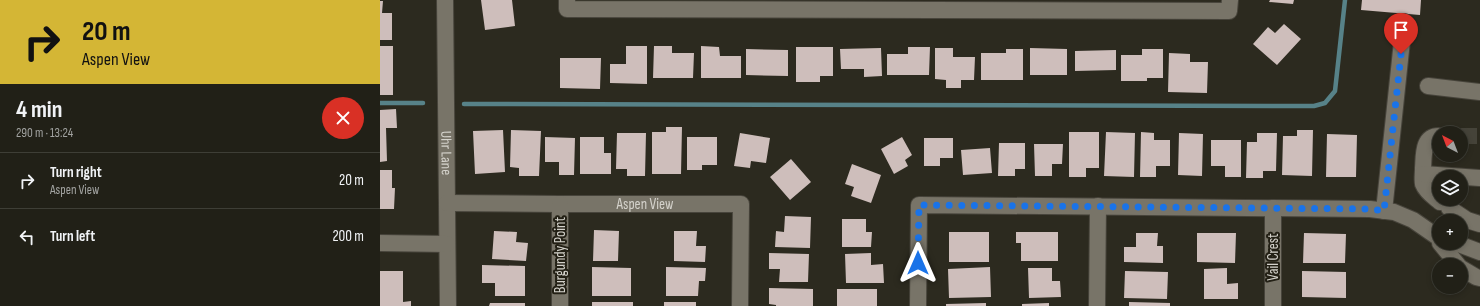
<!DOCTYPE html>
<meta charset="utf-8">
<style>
:root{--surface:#212017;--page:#292820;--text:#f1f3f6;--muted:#a2a3a1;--line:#3e3e36}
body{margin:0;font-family:"Sofia Sans Condensed",sans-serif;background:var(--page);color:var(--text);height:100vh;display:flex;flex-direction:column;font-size:15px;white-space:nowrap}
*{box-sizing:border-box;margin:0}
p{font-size:13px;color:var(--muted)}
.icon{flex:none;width:22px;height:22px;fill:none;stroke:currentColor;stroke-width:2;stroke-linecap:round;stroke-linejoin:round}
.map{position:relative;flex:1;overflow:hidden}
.panel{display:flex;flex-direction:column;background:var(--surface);width:380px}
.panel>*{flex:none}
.top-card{background:#d4b635;color:#111;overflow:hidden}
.needle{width:26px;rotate:318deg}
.controls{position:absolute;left:1052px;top:126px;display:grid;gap:8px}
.controls a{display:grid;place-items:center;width:36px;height:36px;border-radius:50%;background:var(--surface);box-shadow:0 2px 6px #0003,0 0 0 1px var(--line);font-size:20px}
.pin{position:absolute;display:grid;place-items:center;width:34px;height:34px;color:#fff;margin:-41px -17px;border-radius:50% 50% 50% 0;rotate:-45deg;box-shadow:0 0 4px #0007}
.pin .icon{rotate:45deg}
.me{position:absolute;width:44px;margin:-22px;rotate:0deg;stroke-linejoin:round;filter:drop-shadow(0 0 3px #0008)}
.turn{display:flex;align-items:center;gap:14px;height:84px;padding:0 16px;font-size:18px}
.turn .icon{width:52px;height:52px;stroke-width:2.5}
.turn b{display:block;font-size:28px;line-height:34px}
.round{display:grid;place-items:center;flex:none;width:42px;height:42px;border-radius:21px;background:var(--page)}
.summary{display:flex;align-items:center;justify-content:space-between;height:68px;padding:0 16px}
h1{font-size:24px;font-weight:700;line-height:30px}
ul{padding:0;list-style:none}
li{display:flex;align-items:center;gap:12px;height:56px;padding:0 16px;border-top:1px solid var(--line)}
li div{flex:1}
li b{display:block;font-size:15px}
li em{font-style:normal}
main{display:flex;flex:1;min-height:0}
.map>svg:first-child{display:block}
</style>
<main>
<section class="panel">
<div class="top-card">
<div class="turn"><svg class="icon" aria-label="right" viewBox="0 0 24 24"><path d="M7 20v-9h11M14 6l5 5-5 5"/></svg><div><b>20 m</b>Aspen View</div></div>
</div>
<div class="summary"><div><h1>4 min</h1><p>290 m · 13:24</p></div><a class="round" style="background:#d93025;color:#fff"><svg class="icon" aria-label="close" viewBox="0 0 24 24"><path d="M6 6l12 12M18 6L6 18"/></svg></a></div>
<ul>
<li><svg class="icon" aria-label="right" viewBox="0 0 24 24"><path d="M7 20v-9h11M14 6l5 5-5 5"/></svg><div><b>Turn right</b><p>Aspen View</p></div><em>20 m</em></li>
<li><svg class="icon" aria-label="left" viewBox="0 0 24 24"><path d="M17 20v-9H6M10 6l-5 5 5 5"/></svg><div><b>Turn left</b></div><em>200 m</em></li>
</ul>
</section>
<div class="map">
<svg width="1100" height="306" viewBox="0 0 1100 306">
<rect width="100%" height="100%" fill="#2c2a1f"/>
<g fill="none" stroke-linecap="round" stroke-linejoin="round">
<!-- stream -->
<path stroke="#578288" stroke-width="4.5" d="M0 103H43
M84 104 934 106 945 103 955 91 965 0"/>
</g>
<!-- building -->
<path fill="#cebebb" d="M101 0H132L135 26 105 30Z
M890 0H914L913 4 889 2Z
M982 0H1041L1040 15 981 10Z
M0 1H3L2 13H12V40H0Z
M904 24 921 39 897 65 873 44 888 27 895 33Z
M0 46H13V95H0Z
M246 46H267V84L230 83V64H246Z
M274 46H292V53H314L313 78H273Z
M321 46 339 47 340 56H361V78H321Z
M416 47H453V76H440V82H416Z
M528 47H550L549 75H507V54H528Z
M501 48 502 76 484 77V69H461L460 49Z
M555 48H573V57H595L594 80H581V88H566V80L555 79Z
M650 48 687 49V75H650Z
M366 49 408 50V76L366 75Z
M626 49H643V80H601V53H626Z
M762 49H783V78H767V81H741V55H762Z
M736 50V70L695 71V51Z
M789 53 810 54V62H828L827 93 788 92Z
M180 58H221L220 89 180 88Z
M16 109 17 128H6L7 161 0 162V110Z
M286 127H302L301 174H272V132H286Z
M123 130 125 172 95 174 93 131Z
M131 130 161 131 159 176H139V168L130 167Z
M917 130H933L932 176 902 175 903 136H917Z
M689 132H719V168H706V177H689Z
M726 132 755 133 754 177 724 176Z
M761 132 774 133V140H790V166H776V177H760Z
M237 133H266L265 176H247V169H236Z
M360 133 390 138 386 163 371 161 370 168 354 166Z
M799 133 823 134 822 176 798 175Z
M877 133H897L896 171H883V178H866L867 142H877Z
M947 134 977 135 976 177H946Z
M165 137 195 138 194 175H179V162H165Z
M200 137H224V153H231V174H200Z
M307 137H337V165H322V170H307Z
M522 137 532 155 525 160 528 166 514 174 501 149Z
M544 138H573V158H560V166H544Z
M831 140H861V177H845V166H831Z
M619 143H645V169H635V176H618Z
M654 144H683L682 164H672V176H655Z
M610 148 612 173 583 175 581 150Z
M411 159 431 182 410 200 390 177Z
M472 164 501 175 491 203 471 196 474 187 465 184Z
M0 170H12V188H15L14 209H0Z
M405 216 431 217 430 248 395 247 396 231 404 232Z
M462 219H486V232H492L491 247H462Z
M214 230 239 231 238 261H213Z
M114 231 137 232 136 242 148 243 146 261 112 259Z
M294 231H317L316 246H326L325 262 294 261Z
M569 232H609V262H569Z
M636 232H678V261H641V243H636Z
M756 233H778L777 246H783V263L744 262V247H756Z
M817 233H856L855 263 817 262Z
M924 233 966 234 965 263H923Z
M389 253 429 254 428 282H399L400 269H389Z
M491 253V265L503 264 504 283H466L465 254Z
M102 265 145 266V296H115V283H102Z
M212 267 251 268V296H212Z
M286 267 326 268 325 281H319L318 296H286Z
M610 267 611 297 569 298 568 269Z
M648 268H672V281H680L681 297 649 298Z
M847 268V284L858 283V299H824V269Z
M0 271H23V302L31 301V306H0Z
M745 271 788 272 787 299 744 298Z
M922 271 966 272V298L922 297Z
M389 288 433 289V306H396V305L389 304Z
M457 289H497V306H457Z
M212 302H253V306H212Z
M284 302H316V306H284Z
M749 302 790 303V306H749Z
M110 303H145V306H109Z
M606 303V306H566V304Z
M669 303V306H642V304Z"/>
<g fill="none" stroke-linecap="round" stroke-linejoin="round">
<!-- minor-tunnel -->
<path stroke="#454339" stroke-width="16" stroke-dasharray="16 8" stroke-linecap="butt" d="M1081 136H1100"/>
<!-- minor casing -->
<g stroke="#47443b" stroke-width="18">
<g id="minor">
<path id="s1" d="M65 0 68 306"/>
<path d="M187 0V9L849 11 850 0"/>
<path d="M1048 86 1100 92"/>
<path d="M1059 136C1042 136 1044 156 1043 168 1043 173 1042 179 1043 184 1046 192 1054 197 1060 202"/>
<path d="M1043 174 1100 178"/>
<path id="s2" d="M67 203 180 204H361L360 306"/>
<path d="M1069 208 1087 220 1100 224"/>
<path d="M1004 211 1024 22"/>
<path d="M0 243 67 244"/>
<path d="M1060 243 1078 265"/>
<path d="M1076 243 1100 252"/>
<path d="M1081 268 1096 277 1100 278"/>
<path d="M180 306V204"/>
<path d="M538 306 539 205 990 209 1014 212 1033 220 1059 238"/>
<path d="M717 306 718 206"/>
<path d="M893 306V208"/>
</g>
</g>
<!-- minor -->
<use href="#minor" stroke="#787468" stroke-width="16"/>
</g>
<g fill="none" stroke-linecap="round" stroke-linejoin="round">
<!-- route -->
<path stroke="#1a73e8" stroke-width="7" stroke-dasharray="0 12.6" d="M538 263 539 205 990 209 1004 211 1021 54"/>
</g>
<g text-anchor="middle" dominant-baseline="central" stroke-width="4" stroke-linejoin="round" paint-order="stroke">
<!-- street labels -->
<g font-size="15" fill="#d4d2cb" stroke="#232015">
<text stroke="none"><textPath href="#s1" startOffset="153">Uhr Lane</textPath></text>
<text stroke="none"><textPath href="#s2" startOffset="198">Aspen View</textPath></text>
<text transform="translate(180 255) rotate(-90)">Burgundy Point</text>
<text transform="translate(893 257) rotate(-90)">Vail Crest</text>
</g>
</g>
</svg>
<div class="controls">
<a><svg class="needle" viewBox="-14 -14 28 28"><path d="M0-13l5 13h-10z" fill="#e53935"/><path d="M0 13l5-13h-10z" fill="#a2a3a1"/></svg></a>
<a><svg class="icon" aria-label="layers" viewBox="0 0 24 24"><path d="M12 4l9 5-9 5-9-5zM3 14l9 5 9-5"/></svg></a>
<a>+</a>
<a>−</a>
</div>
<div class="pin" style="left:1021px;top:54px;background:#d93025"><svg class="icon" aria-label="arrive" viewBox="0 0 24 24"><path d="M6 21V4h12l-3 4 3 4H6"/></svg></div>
<svg class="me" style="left:538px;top:263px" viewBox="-20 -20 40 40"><path d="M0-17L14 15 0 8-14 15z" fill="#1a73e8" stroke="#fff" stroke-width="4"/></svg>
</div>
</main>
